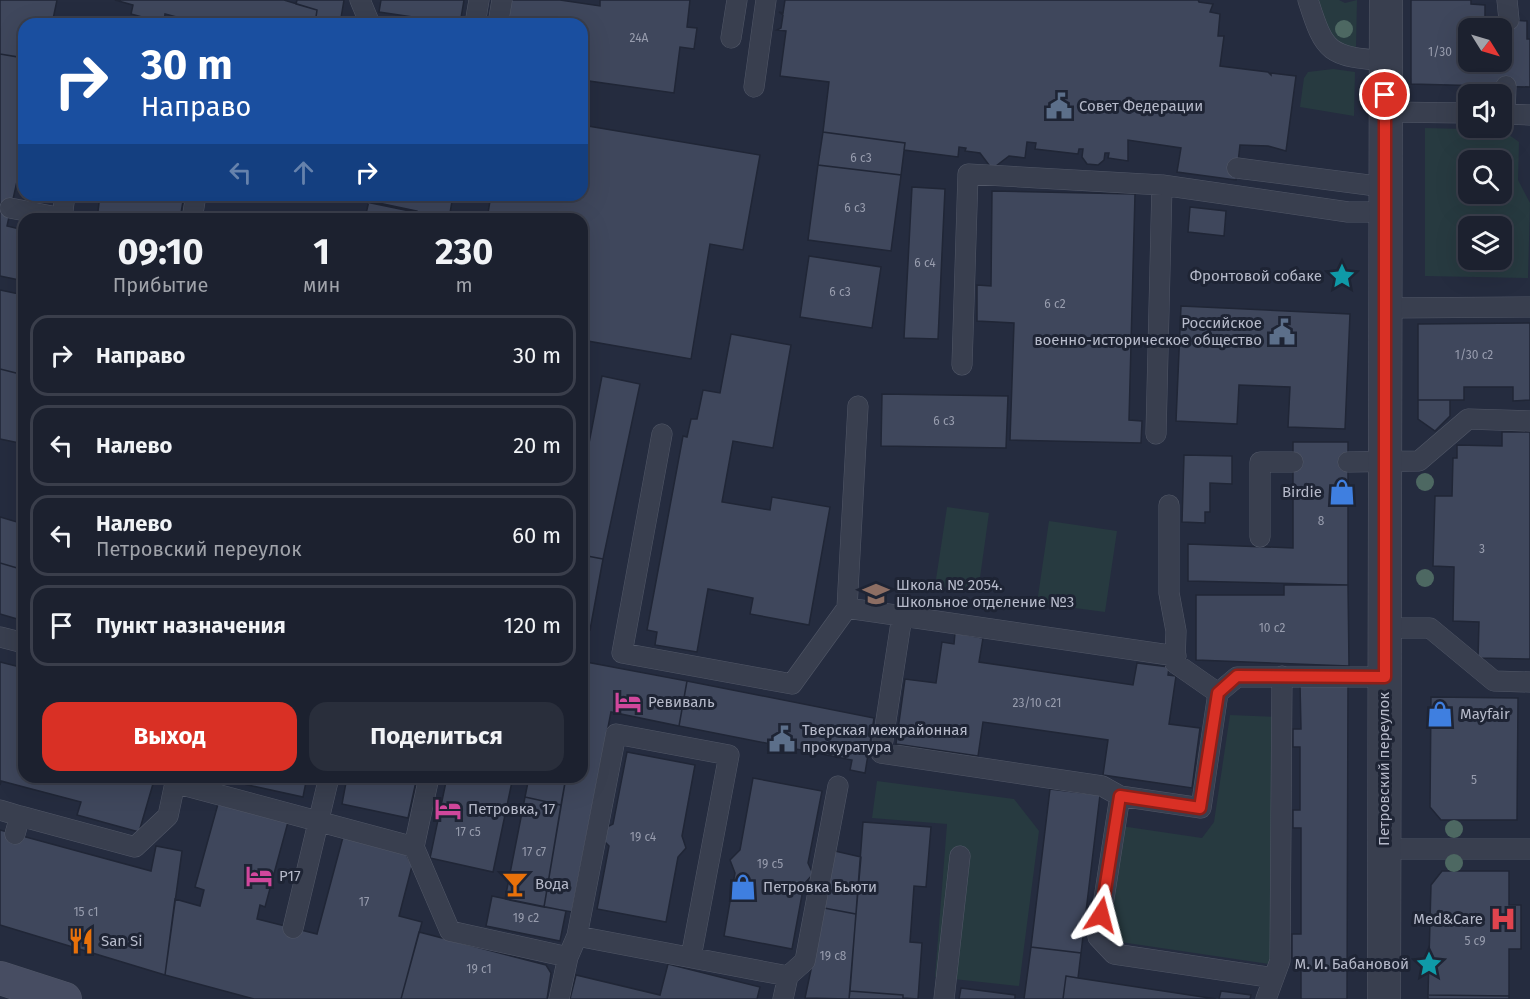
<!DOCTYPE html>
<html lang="ru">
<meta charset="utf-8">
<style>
:root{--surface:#1c212f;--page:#292e3b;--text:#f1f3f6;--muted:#a0a3aa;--line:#3a3e4b;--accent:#d93025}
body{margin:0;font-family:"Fira Sans",sans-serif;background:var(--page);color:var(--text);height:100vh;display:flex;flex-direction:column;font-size:22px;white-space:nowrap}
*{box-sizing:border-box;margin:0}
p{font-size:20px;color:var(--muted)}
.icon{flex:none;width:33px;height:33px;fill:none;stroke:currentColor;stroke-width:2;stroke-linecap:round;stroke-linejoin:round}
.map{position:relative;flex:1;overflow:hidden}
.drawer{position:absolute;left:18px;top:213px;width:570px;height:570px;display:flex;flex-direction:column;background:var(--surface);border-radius:18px;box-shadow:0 6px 24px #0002,0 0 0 2px var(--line)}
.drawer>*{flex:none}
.banner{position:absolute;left:18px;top:18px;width:570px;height:183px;border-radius:18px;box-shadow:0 6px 24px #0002,0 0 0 2px var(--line);background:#1a4fa0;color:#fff;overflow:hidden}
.needle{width:39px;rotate:127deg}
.controls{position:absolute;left:1458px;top:18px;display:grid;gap:12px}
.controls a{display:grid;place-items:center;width:54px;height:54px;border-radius:12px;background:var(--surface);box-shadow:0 6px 24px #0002,0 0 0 2px var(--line);font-size:30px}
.pin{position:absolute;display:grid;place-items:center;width:51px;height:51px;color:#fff;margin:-26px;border:3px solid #fff;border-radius:50%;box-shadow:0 2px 6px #0007}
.me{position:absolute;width:66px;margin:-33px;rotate:9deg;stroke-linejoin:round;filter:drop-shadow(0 0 4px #0008)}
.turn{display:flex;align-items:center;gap:21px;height:126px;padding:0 24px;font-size:27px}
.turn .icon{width:78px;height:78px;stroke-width:2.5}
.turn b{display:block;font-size:42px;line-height:51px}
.lanes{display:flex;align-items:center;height:57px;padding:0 24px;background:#0003;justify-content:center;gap:30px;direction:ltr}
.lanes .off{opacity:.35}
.eta{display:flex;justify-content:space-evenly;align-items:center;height:102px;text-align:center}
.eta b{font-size:36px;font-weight:700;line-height:42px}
.action{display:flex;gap:12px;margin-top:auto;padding:12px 24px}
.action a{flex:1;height:69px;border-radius:18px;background:var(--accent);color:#fff;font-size:24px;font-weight:700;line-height:69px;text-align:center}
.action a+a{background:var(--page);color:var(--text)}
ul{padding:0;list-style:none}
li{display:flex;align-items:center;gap:18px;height:81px;margin:0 12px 9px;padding:0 12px;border:3px solid var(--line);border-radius:18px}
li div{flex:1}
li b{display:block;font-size:22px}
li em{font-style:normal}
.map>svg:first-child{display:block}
</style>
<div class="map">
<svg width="1530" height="999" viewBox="0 0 1530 999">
<rect width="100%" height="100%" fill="#252c3f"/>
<!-- green -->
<path fill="#273a40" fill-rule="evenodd" d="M1316 0H1339L1345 3 1357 0 1356 47H1349L1330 38Z
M1333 69 1355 72 1354 116 1300 107 1304 78 1308 72Z
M1425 128 1502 130 1519 142 1518 180 1530 203 1528 278 1425 276ZM1502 160V194H1468V160ZM1502 226V260H1468V226Z
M947 507 989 513 978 592 935 586Z
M1049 521 1117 531 1105 612 1037 603Z
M1230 715 1277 717 1275 945 1269 964 1114 941 1106 931 1121 826 1202 838 1214 822Z
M877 781 1014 799 1039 831 1019 986 935 977 947 824 872 818Z"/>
<!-- building -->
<path fill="#3f475c" stroke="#202636" stroke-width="1.5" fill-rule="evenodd" d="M0 0H57L52 24H24V58L0 54Z
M115 0H284L317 10 315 24H203L165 14 164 23 131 14 133 5Z
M297 0H344L340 24H315L317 10 296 4Z
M381 0H464L460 24 379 12Z
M511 0H560L600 6V0H690L687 27 697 28 694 49 680 47 674 93 582 80V24H507Z
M785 0H1198L1199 2 1213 4 1210 12 1220 14 1218 36H1224L1220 66 1268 72 1271 75V73L1296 76 1286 151 1268 146 1240 145 1236 180 1177 172 1181 148 1128 140V161L1108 158 1109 153H1105L1104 160 1098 165 1087 164 1082 157 1083 149H1079L1078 154 1035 149 1036 143 1027 142 1025 158 1009 156 992 169 980 153 965 151 966 148 959 147 958 157 904 150 905 143 823 132 829 82 780 76 786 31 777 30 781 28 783 15 779 12 783 13Z
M1411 0H1471V4L1485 5V18L1527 21V39H1530V87L1411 84ZM1468 28H1502V62H1468Z
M0 54 24 58V169L20 168 7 226 24 230V281L0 276Z
M582 125 760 155 743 250 710 244 691 359 582 340V219H487L491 195H582Z
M823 132 905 143 901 175 818 165Z
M818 165 901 175 891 251 808 240Z
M912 187 945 189 938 339 904 338Z
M992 191 1135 194 1129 420 1142 421 1141 443 1010 440 1014 323 977 321V285L991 286Z
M100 195H184L180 219H97Z
M351 195H453L449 219 351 199Z
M369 201 417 211 416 219H329L331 212 365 218Z
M1190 207 1226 211 1224 236 1188 232Z
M809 256 881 267 872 328 800 317Z
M0 290 24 295V375L0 369Z
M1181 306 1350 314 1345 429 1288 427 1290 387 1239 385 1237 424 1176 421Z
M1530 323V400L1513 401V387H1464V400H1418V324Z
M731 334 791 345 773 448 733 441 722 502 770 510 772 497 830 507 809 625 750 614 753 598 708 589 697 652 655 645 657 632 647 630 683 436 687 437 691 419H697L703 390 720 393Z
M0 369 24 375V444L0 439Z
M602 376 640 384 603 559 582 555V469H584Z
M882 394 1008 396 1006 448 881 446Z
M1418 400H1450V416L1435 431 1418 419Z
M1502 432H1530V659L1478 658 1479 622 1453 621 1454 567 1433 566 1435 496H1452L1453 458H1457V445L1502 446Z
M1293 442H1348V585L1188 581V544L1293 548Z
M1184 455 1232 456V484L1210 483V512H1205V523L1182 522Z
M0 517 24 524V570L0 563Z
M582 555 603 559 590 630 582 628Z
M0 563 24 570V621L0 614Z
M1284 585H1348L1349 666 1196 660V595H1284Z
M955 633 983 638 979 662 1133 685 1137 663 1169 667 1168 675 1176 676 1169 724 1200 728 1192 788 1103 775 1108 740 983 722 978 756 896 744 905 679 936 683 942 642 954 644Z
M0 662 24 668V777H155L139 832 77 815 81 802 1 781 0 785Z
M586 662 687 681 679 726 611 712 572 912 544 907 566 777H582V683Z
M687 681 874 718 865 773 850 770 852 760 679 726Z
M1300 684H1348L1347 999H1301V959L1292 958V934H1301V828H1293V810H1300V747H1293V729H1301Z
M1431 697 1518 698 1517 820H1441L1430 807Z
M627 752 695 765 682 836 686 848 678 857 666 922 597 909 609 846 604 841 607 827 613 824Z
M235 777H307L303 797 234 782Z
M347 777H417L408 818 342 804Z
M447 777H513L493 872 430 858Z
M529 777H566L561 805 525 797Z
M753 778 822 791 808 863 813 874 804 884 792 949 724 936 735 873 730 860 740 850Z
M1050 789 1100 795 1081 953 1031 947Z
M525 797 561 805 544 907 505 899Z
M218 804 288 822 265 907 260 905 257 919 317 934 343 837 406 854 412 866 399 916 422 922 401 999H254L165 975 175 899 200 906 204 890 195 887Z
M863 822 931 827 926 887 914 886 910 942 922 943 918 999 903 998V995L850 991Z
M0 830 151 871 156 846 182 851 165 975 0 925Z
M835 851 861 857 856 914 824 908Z
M1442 871H1509V905H1521V949H1509V996L1428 995 1431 885Z
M492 896 566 911 560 941 486 926Z
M824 908 856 914 849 999 805 998Z
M419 932 546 965 551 973 547 999H401Z
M1031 947 1081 953 1078 978 1066 976 1063 999H1024Z
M668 964 760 987 757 999H570L576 975 660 995Z
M1066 976 1078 978 1216 999H1063Z
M961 988 1015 995V999H959Z
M850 991 903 995V998L915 999H849Z
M1221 991 1251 995 1250 999H1219Z
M1428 995 1509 996V999H1428Z"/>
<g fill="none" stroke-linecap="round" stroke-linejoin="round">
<!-- lane casing -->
<g stroke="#515767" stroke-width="21">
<path id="lane" d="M360 0 370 24
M1308 0C1325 54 1329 56 1386 61
M1507 0 1509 20
M475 24 479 0
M498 24 502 0
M731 38 737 0
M754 87 766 0
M1385 112 1468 113
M1502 114 1530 115
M1505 114 1506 86
M1237 168 1384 187
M10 208 62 218 65 195
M192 219 196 195
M1384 308 1530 307
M962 365 968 174 1162 185 1348 212H1384
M858 406 847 608 1176 656
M662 434 622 653 792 684 847 608
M1156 434 1162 185
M1348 462 1419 461 1468 419 1530 421
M1169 505V593L1176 631 1175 663 1218 693
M1260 537V462H1293
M902 616 881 753 1102 786 1120 796
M1385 628H1430L1494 681 1530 682
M0 637 24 643
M176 777 175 783 414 847 450 931 568 957
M0 810 20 816
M15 834 20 816 135 847 168 816 175 783
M414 847 429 777
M1384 849H1530
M293 928 329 777
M577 936 616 734 729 755 691 957
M1274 978 1114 954 1098 937 1120 796 1201 808 1218 693 1237 677H1385
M559 999 568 957 577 936 788 976 805 961 838 786
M783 999 788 976
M944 999 960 856
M1266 999 1280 961 1282 676"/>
</g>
<!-- street casing -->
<g stroke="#515767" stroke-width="34">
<path id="street" d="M1384 999 1386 0"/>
</g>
<!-- secondary casing -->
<g stroke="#515767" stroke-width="34">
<path id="secondary" d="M0 978 65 999"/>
</g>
<!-- lane -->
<use href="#lane" stroke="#393f4f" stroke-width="20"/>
<!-- street -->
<use href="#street" stroke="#393f4f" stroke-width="33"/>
<!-- secondary -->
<use href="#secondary" stroke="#474d62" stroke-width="33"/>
</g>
<!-- trees -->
<g fill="#4d6862">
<circle cx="1344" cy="29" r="9"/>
<circle cx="1425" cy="482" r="9"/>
<circle cx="1425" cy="578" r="9"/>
<circle cx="1454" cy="829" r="9"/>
<circle cx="1454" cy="863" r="9"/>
</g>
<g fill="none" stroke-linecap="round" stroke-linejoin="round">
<!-- route casing -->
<g stroke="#8d1f18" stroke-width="15">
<path id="route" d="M1101 915 1120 796 1200 808 1218 693 1237 676 1385 677V95"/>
</g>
<!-- route -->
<use href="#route" stroke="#d93025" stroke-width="10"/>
</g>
<!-- icons -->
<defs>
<g id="civic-bare" transform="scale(2.07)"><path d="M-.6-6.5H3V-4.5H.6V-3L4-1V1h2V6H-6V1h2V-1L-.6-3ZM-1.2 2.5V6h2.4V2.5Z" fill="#5c6f8a" stroke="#1e2434" stroke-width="2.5" paint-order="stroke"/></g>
<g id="sight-bare" transform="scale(2.07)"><path d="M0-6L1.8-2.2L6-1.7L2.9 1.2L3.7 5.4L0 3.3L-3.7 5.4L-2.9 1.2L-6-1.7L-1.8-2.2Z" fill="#0f9aa8" stroke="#1e2434" stroke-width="2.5" paint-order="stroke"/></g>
<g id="shop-bare" transform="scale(2.07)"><path d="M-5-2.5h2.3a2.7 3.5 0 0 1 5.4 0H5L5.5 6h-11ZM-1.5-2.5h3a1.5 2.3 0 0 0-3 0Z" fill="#3f7fe0" stroke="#1e2434" stroke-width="2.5" paint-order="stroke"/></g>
<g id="school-bare" transform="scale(2.07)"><path d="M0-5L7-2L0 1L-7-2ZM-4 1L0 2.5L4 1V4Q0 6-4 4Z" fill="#8d6e63" stroke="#1e2434" stroke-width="2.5" paint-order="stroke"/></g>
<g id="hotel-bare" transform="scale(2.07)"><path d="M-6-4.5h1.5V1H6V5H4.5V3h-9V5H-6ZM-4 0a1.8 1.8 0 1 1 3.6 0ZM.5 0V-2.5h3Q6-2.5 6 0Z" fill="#d1479c" stroke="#1e2434" stroke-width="2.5" paint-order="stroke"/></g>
<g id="bar-bare" transform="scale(2.07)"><path d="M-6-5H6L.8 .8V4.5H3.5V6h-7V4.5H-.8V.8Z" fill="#e8710a" stroke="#1e2434" stroke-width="2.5" paint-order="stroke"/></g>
<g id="hospital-bare" transform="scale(2.07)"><path d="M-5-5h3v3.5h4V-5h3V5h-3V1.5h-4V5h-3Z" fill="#e0444e" stroke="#1e2434" stroke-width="2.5" paint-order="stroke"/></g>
<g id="restaurant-bare" transform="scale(2.07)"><path d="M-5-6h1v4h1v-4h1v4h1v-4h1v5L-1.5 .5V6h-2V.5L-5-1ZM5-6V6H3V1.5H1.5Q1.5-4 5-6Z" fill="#e8710a" stroke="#1e2434" stroke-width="2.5" paint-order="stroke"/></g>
</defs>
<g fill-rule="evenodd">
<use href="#civic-bare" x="1059" y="106"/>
<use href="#sight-bare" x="1342" y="276"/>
<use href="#civic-bare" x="1282" y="332"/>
<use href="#shop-bare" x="1342" y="492"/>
<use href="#school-bare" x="876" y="594"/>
<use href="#hotel-bare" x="628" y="702"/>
<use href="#shop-bare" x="1440" y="714"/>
<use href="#civic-bare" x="782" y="739"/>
<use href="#hotel-bare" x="448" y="809"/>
<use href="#hotel-bare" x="259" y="876"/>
<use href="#bar-bare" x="515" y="884"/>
<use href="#shop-bare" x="743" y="887"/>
<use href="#hospital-bare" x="1503" y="919"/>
<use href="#restaurant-bare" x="81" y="941"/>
<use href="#sight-bare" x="1429" y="964"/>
</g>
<g text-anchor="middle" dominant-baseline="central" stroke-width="6" stroke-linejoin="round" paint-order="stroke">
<!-- number labels -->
<g font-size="12" fill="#989dae">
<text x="639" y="38">24А</text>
<text x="1440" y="52">1/30</text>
<text x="861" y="158">6 с3</text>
<text x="855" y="208">6 с3</text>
<text x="925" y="263">6 с4</text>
<text x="840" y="292">6 с3</text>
<text x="1055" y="304">6 с2</text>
<text x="1474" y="355">1/30 с2</text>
<text x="944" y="421">6 с3</text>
<text x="1321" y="521">8</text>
<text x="1482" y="549">3</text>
<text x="1272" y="628">10 с2</text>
<text x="1037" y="703">23/10 с21</text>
<text x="1474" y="780">5</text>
<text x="468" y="832">17 с5</text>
<text x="643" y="837">19 с4</text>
<text x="534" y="852">17 с7</text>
<text x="770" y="864">19 с5</text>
<text x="364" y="902">17</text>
<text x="86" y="912">15 с1</text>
<text x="526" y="918">19 с2</text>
<text x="1475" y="941">5 с9</text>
<text x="833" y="956">19 с8</text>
<text x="479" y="969">19 с1</text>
</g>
<!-- poi labels -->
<g font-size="15" fill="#b6baca" stroke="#1e2434" text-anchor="start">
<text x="1079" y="106">Совет Федерации</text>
<text x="1322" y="276" text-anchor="end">Фронтовой собаке</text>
<text x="1262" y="323" text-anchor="end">Российское<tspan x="1262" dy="17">военно-историческое общество</tspan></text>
<text x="1322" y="492" text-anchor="end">Birdie</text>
<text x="896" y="585">Школа № 2054.<tspan x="896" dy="17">Школьное отделение №3</tspan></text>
<text x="648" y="702">Ревиваль</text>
<text x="1460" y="714">Mayfair</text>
<text x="802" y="730">Тверская межрайонная<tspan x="802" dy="17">прокуратура</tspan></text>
<text x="468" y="809">Петровка, 17</text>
<text x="279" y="876">P17</text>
<text x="535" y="884">Вода</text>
<text x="763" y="887">Петровка Бьюти</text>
<text x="1483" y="919" text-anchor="end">Med&amp;Care</text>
<text x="101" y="941">San Si</text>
<text x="1409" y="964" text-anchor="end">М. И. Бабановой</text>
</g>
<!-- street labels -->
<g font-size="15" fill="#b6baca" stroke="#1e2434">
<text transform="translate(1384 769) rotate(-90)">Петровский переулок</text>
</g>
</g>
</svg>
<div class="controls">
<a><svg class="needle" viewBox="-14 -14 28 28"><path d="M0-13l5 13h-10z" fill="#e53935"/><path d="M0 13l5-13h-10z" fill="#a0a3aa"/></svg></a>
<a><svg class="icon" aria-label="sound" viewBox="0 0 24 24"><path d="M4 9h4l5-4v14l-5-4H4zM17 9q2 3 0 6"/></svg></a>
<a><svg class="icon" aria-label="search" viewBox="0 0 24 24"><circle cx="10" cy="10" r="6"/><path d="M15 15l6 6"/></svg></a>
<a><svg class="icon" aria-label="layers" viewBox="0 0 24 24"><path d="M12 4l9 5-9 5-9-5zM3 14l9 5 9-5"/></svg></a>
</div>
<div class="pin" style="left:1385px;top:95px;background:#d93025"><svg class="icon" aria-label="arrive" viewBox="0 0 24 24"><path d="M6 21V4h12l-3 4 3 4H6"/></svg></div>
<svg class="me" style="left:1101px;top:915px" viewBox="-20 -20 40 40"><path d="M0-17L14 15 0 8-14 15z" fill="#d93025" stroke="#fff" stroke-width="4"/></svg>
<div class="banner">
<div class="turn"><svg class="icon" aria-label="right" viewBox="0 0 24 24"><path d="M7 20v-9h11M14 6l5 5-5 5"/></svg><div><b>30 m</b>Направо</div></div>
<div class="lanes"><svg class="icon off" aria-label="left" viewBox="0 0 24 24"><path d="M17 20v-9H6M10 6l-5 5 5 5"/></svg><svg class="icon off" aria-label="ahead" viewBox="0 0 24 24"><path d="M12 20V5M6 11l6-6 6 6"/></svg><svg class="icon" aria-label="right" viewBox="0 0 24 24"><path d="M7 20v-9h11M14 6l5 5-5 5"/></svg></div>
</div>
<section class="drawer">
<div class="eta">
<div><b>09:10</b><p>Прибытие</p></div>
<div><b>1</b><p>мин</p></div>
<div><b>230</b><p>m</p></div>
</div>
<ul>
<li><svg class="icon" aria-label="right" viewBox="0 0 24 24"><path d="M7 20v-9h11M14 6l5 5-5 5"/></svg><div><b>Направо</b></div><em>30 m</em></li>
<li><svg class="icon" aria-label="left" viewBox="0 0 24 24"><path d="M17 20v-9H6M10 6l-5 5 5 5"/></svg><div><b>Налево</b></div><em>20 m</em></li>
<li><svg class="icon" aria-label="left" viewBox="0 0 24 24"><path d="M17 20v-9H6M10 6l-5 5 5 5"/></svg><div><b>Налево</b><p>Петровский переулок</p></div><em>60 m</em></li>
<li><svg class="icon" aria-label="arrive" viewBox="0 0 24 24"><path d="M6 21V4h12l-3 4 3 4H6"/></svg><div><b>Пункт назначения</b></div><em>120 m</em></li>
</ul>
<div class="action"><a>Выход</a><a>Поделиться</a></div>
</section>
</div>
